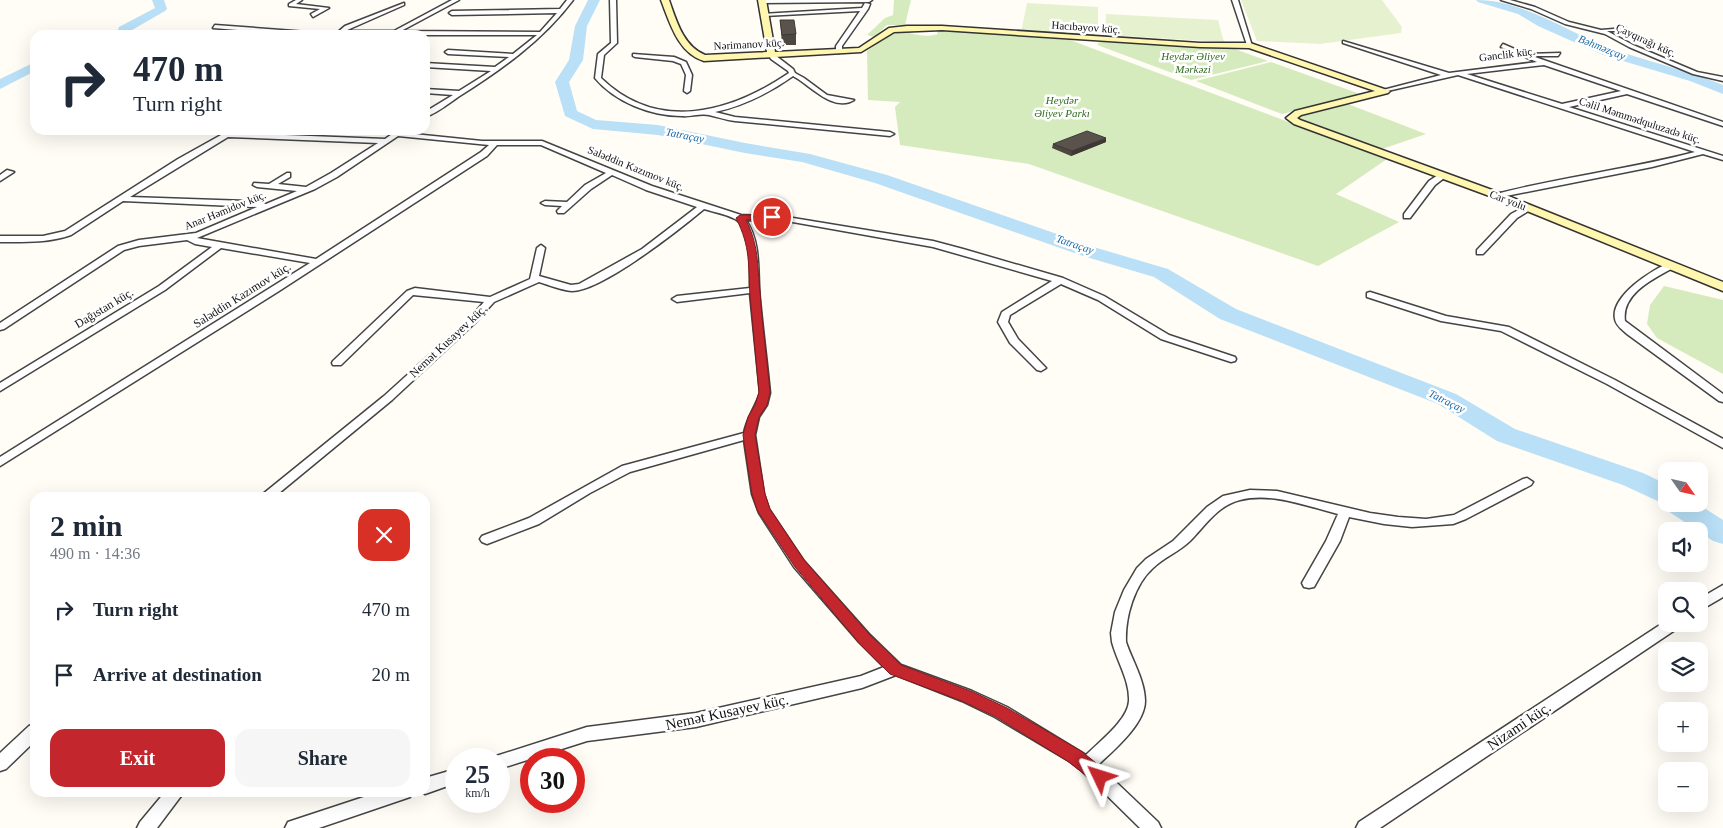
<!DOCTYPE html>
<meta charset="utf-8">
<style>
:root{--surface:#fff;--page:#f6f6f7;--text:#1f2937;--muted:#747a83;--accent:#c4262e}
body{margin:0;font-family:"Times New Roman",serif;background:var(--page);color:var(--text);height:100vh;display:flex;flex-direction:column;font-size:19px;white-space:nowrap}
*{box-sizing:border-box;margin:0}
p{font-size:16px;color:var(--muted)}
.icon{flex:none;width:28px;height:28px;fill:none;stroke:currentColor;stroke-width:2;stroke-linecap:round;stroke-linejoin:round}
.map{position:relative;flex:1;overflow:hidden}
.sheet{position:absolute;left:30px;top:492px;width:400px;height:305px;display:flex;flex-direction:column;background:var(--surface);border-radius:15px;box-shadow:0 5px 20px #0002}
.sheet>*{flex:none}
.hud{position:absolute;left:30px;top:30px;width:400px;height:105px;border-radius:15px;box-shadow:0 5px 20px #0002;background:#fff;color:var(--text);overflow:hidden}
.needle{width:32px;rotate:124deg}
.controls{position:absolute;left:1658px;top:462px;display:grid;gap:10px}
.controls a{display:grid;place-items:center;width:50px;height:50px;border-radius:10px;background:var(--surface);box-shadow:0 5px 20px #0002;font-size:25px}
.speed{position:absolute;left:445px;top:748px;display:flex;gap:10px;font-size:25px;font-weight:700;text-align:center}
.speed>*{display:grid;place-content:center;width:65px;height:65px;border-radius:50%;background:var(--surface);box-shadow:0 5px 20px #0002;line-height:1}
.speed small{font-size:12px;font-weight:400}
.speed .limit{border:8px solid #d22;background:#fff;color:#111}
.pin{position:absolute;display:grid;place-items:center;width:42px;height:42px;color:#fff;margin:-21px;border:2px solid #fff;border-radius:50%;box-shadow:0 1px 5px #0007}
.me{position:absolute;width:55px;margin:-28px;rotate:311deg;stroke-linejoin:round;filter:drop-shadow(0 0 4px #0008)}
.turn{display:flex;align-items:center;gap:18px;height:105px;padding:0 20px;font-size:22px}
.turn .icon{width:65px;height:65px;stroke-width:2.5}
.turn b{display:block;font-size:35px;line-height:42px}
.round{display:grid;place-items:center;flex:none;width:52px;height:52px;border-radius:15px;background:var(--page)}
.headline{display:flex;align-items:center;justify-content:space-between;height:85px;padding:0 20px}
h1{font-size:30px;font-weight:600;line-height:38px}
.cta{display:flex;gap:10px;margin-top:auto;padding:10px 20px}
.cta a{flex:1;height:58px;border-radius:15px;background:var(--accent);color:#fff;font-size:20px;font-weight:600;line-height:58px;text-align:center}
.cta a+a{background:var(--page);color:var(--text)}
ul{padding:0;list-style:none}
li{display:flex;align-items:center;gap:15px;height:65px;padding:0 20px}
li div{flex:1}
li b{display:block;font-size:19px}
li em{font-style:normal}
.map>svg:first-child{display:block}
</style>
<div class="map">
<svg width="1723" height="828" viewBox="0 0 1723 828">
<rect width="100%" height="100%" fill="#fffdf5"/>
<!-- industrial -->
<path fill="#eee6ef" d="M226 29 305 35H206L212 31Z"/>
<!-- green -->
<path fill="#d5ebbd" d="M894 0H911L905 25H887L874 37 867 35 885 18 893 15Z
M936 30 1070 40 1387 159 1336 194 1399 222 1318 266 1029 164 900 145 895 107 900 102 868 100 867 51C880 41 893 29 910 33 921 36 928 37 938 34Z
M1100 42 1232 48 1268 61 1191 80 1100 46 1097 44Z
M1271 62 1360 94 1282 114 1196 81Z
M1348 104 1426 134 1382 149 1295 118Z
M1664 286 1723 300V374L1657 338 1647 324 1650 305Z"/>
<!-- pitch -->
<path fill="#e6f2cf" d="M1241 0H1382L1402 27 1401 33 1320 44 1257 41Z
M1027 3 1098 7V37L1021 33Z
M1106 14 1218 20 1224 42 1105 35Z"/>
<g fill="none" stroke-linecap="round" stroke-linejoin="round">
<!-- river -->
<path fill="#b9e0f7" fill-rule="evenodd" d="M152 0H164L167 9 165 11 132 30 134 32 131 35H116L119 27 155 8Z
M588 0H600L587 26 583 60 569 82 577 111 596 120 658 125 745 143 810 154 887 175 1097 248 1168 269 1236 309 1456 394 1515 429 1643 473 1666 484V504H1698L1723 520V544L1713 541 1668 511 1664 504 1623 485 1497 441 1438 404 1220 319 1154 277 1083 256 875 183 802 162 745 153 658 135 593 129 565 116 555 82 569 60 575 26Z
M1476 0C1525 0 1568 33 1613 49 1649 62 1687 70 1723 85V94L1690 81 1603 55 1538 26 1518 14 1478 2Z
M35 62V71L0 89V79Z"/>
<!-- street casing -->
<g stroke="#444" stroke-width="3">
<path id="street" d="M296 0H302L296 4 329 8 313 17 311 14 320 9 289 6V4Z
M452 0H459L401 31 540 32 557 13 452 15 449 13 452 11 560 9 567 0H573C542 41 501 70 458 97 448 104 437 113 425 117V112L453 95 425 93V89L459 91 491 71 425 67V63L495 67 509 57 448 54 445 52 448 50 513 54 537 35H327L338 32 345 26 404 3V5L345 31H394Z
M610 0H616L617 43 604 55 601 78C658 133 730 113 789 73L788 71 771 59 768 54 771 52 793 69 795 73 804 78 827 95 854 100C833 113 809 84 793 76 769 93 743 106 715 112L735 117 890 132 894 134 890 136 735 121C726 120 718 117 709 115 701 113 690 117 682 116 651 116 615 102 595 78L598 54 611 43Z
M760 0H872L869 2 762 3Z
M1232 0H1238L1252 46 1247 45Z
M1501 0H1510L1535 7 1569 22 1601 30 1626 28 1624 31H1607L1633 45 1697 72 1723 77V81L1693 74 1629 47 1605 34 1565 24 1531 9Z
M865 3 870 4 868 9 842 46V51L839 53 836 51V46L860 11 764 16 761 14 862 8Z
M215 25 321 33 324 35H299L213 28Z
M1343 41 1449 73 1537 62 1501 47 1503 44 1526 54 1560 53 1558 56H1532L1723 122V126L1627 94 1569 107 1723 156V160L1703 154 1652 167 1496 198V194C1562 177 1630 169 1695 152L1458 75 1383 92V90L1441 75 1343 43ZM1544 65 1621 91 1562 104 1467 74Z
M633 54 674 57 686 62 692 75 690 91 687 93 684 91 686 75 681 64 673 61 635 57 633 56Z
M230 130H238L234 133 385 139 398 130H406L404 133 482 141H542L652 186 741 215 787 217 933 241 963 249 1063 278 1104 296 1169 335 1235 357 1236 359 1235 361 1231 362 1161 339 1098 300 1061 284 1010 315 1008 322 1018 339 1046 368 1041 371 1037 370 1010 343 998 322 1002 312 1052 281 933 247 787 221 746 220C762 244 757 273 760 300 763 331 767 362 770 393L767 405 759 417 755 435 764 494 769 509 804 561 869 634 901 665 972 691 1007 707 1086 755C1099 742 1128 720 1129 701 1130 681 1117 661 1112 642L1111 633 1115 612 1124 590 1137 568 1146 559 1173 541 1207 507 1223 496 1250 490 1277 491 1370 513 1398 517 1426 519 1454 515 1523 479 1527 478 1533 482 1531 485 1466 519 1453 524 1412 527 1384 524 1349 517 1340 541 1314 587 1309 588 1304 587 1302 583 1326 541 1338 514C1306 506 1272 492 1240 500 1218 505 1205 526 1190 541 1179 552 1164 557 1153 568 1134 585 1125 618 1126 642 1132 660 1145 681 1145 701 1145 724 1114 750 1098 765L1158 822 1161 828H1140L1081 770 1069 761 995 717 962 701 896 675 862 688 696 727 587 741 499 769V759H492L493 757 587 727 696 713 861 676 884 667 859 642 794 567 759 513 752 494 744 440 630 472 590 493 539 524 487 544 482 542 480 539 482 536 529 518 622 466 744 433C747 417 755 408 760 393L750 293 677 302 672 299 677 296 750 288C750 272 752 228 735 219 726 214 714 212 704 209 680 229 602 291 572 291 561 290 549 285 539 282L494 302 475 323 392 400 273 498H258L384 396 469 319 484 302 413 295 341 365H333L332 363 333 361 407 291 415 288 490 297 530 279 537 248 541 245 545 248 539 276 571 285 579 284 642 249 697 207 646 190 612 175 591 189 564 213H558L557 211 562 206 545 205 541 203 545 201 567 202 585 185 606 173 541 145H497L487 156 279 291 0 466V457L310 263 221 248 165 290 0 391V383L159 286 212 247 195 244 187 240 139 246 124 250 4 329 0 330V323L118 246 139 240 196 233 257 207 123 201 71 235C48 243 24 242 0 242V236H43L65 231 178 159ZM398 136 489 145 481 152 316 259 197 238 315 189 337 177ZM228 137 378 143 331 173 306 187 278 184 290 177V173H287L269 184 254 183 253 185 257 187 297 191 266 204 247 201 130 197Z
M7 170 14 172 0 181V175Z
M1441 173 1448 175 1435 185 1410 218H1404V214L1429 181Z
M1526 206 1533 208 1517 218 1483 254H1477V250L1511 214Z
M1670 263 1673 264V268C1653 279 1621 294 1625 321L1723 394V402L1719 401 1627 334C1623 330 1616 326 1615 319 1610 297 1652 269 1670 263Z
M1370 292 1446 316 1509 327 1615 380 1723 439V448L1607 384 1501 331 1441 321 1367 297V293Z
M1723 585V597L1699 611V599Z
M1666 621V624H1680L1678 628 1380 828H1356L1359 822Z
M35 724V741L6 769 0 771V753L29 726Z
M456 769V783L425 794 422 792H425V778Z
M165 792H184L157 828H137L140 822Z
M379 792H412L410 797 319 828H285L288 822 294 820Z"/>
</g>
<!-- secondary casing -->
<g stroke="#333" stroke-width="3">
<path id="secondary" d="M661 0H669C676 20 683 46 705 55L767 52 758 0H766L775 52 859 48 889 28 907 26H942L1200 43H1250L1390 91 1388 93 1301 115 1297 118 1300 120 1503 194 1723 282V291L1495 198 1294 124 1286 118 1295 111 1375 91 1249 48 1200 47 942 30 894 32 861 52 704 61C678 53 670 23 661 0Z"/>
</g>
<!-- street -->
<use href="#street" fill="#fff" fill-rule="evenodd"/>
<!-- secondary -->
<use href="#secondary" fill="#fff6b0" fill-rule="evenodd"/>
</g>
<!-- wall -->
<path fill="#4d4742" d="M780 20 796 34V45H782Z
M1106 142 1071 156 1052 148 1053 144Z"/>
<!-- shaded-wall -->
<path fill="#3f3936" d="M1106 138V142L1071 156 1072 151Z"/>
<!-- building -->
<path fill="#5a524d" stroke="#3f3936" d="M780 20H794L796 34 782 35Z
M1087 131 1106 138 1072 151 1053 144Z"/>
<!-- route -->
<path fill="#c4262e" stroke="#7f191e" d="M772 215 775 216V219L746 220C759 246 757 264 760 292 762 325 767 359 770 392L767 405 759 417 755 435 765 494 770 509 804 560 869 634 901 665 973 692 1007 708 1081 751 1106 771 1109 777 1106 782 1100 784 1094 782 1069 762 996 717 962 701 890 674 859 643 795 567 757 510 752 494 743 435 748 417 755 405 759 392C756 360 753 328 750 296 748 264 751 248 736 218L740 215Z"/>
<g text-anchor="middle" dominant-baseline="central" stroke-width="5" stroke-linejoin="round" paint-order="stroke">
<!-- far-street labels -->
<g font-size="11" fill="#111" stroke="#fff">
<text transform="translate(1086 27) rotate(4)">Hacıbəyov küç.</text>
<text transform="translate(1646 40) rotate(25)">Çayqırağı küç.</text>
<text transform="translate(749 44) rotate(-3)">Nərimanov küç.</text>
<text transform="translate(1507 54) rotate(-7)">Gənclik küç.</text>
<text transform="translate(1640 120) rotate(18)">Cəlil Məmmədquluzadə küç.</text>
<text transform="translate(636 168) rotate(22)">Saləddin Kazımov küç.</text>
<text transform="translate(1508 200) rotate(21)">Car yolu</text>
<text transform="translate(225 210) rotate(-22)">Anar Həmidov küç.</text>
</g>
<!-- far-water labels -->
<g font-size="11" font-style="italic" fill="#1768a6" stroke="#fff">
<text transform="translate(1602 47) rotate(22)">Bəhməzçay</text>
<text transform="translate(685 135) rotate(11)">Tatraçay</text>
<text transform="translate(1075 244) rotate(19)">Tatraçay</text>
<text transform="translate(1447 401) rotate(26)">Tatraçay</text>
</g>
<!-- far-park labels -->
<g font-size="11" font-style="italic" fill="#2f6b1f" stroke="#fff">
<text x="1193" y="56">Heydər Əliyev<tspan x="1193" dy="13">Mərkəzi</tspan></text>
<text x="1062" y="100">Heydər<tspan x="1062" dy="13">Əliyev Parkı</tspan></text>
</g>
<!-- street labels -->
<g font-size="12" fill="#111" stroke="#fff">
<text transform="translate(242 295) rotate(-32)">Saləddin Kazımov küç.</text>
<text transform="translate(104 308) rotate(-31)">Dağıstan küç.</text>
<text transform="translate(448 341) rotate(-43)">Nemət Kusayev küç.</text>
</g>
<!-- near-street labels -->
<g font-size="15" fill="#111" stroke="#fff">
<text transform="translate(727 712) rotate(-12)">Nemət Kusayev küç.</text>
<text transform="translate(1519 726) rotate(-34)">Nizami küç.</text>
</g>
</g>
</svg>
<div class="controls">
<a><svg class="needle" viewBox="-14 -14 28 28"><path d="M0-13l5 13h-10z" fill="#e53935"/><path d="M0 13l5-13h-10z" fill="#747a83"/></svg></a>
<a><svg class="icon" aria-label="sound" viewBox="0 0 24 24"><path d="M4 9h4l5-4v14l-5-4H4zM17 9q2 3 0 6"/></svg></a>
<a><svg class="icon" aria-label="search" viewBox="0 0 24 24"><circle cx="10" cy="10" r="6"/><path d="M15 15l6 6"/></svg></a>
<a><svg class="icon" aria-label="layers" viewBox="0 0 24 24"><path d="M12 4l9 5-9 5-9-5zM3 14l9 5 9-5"/></svg></a>
<a>+</a>
<a>−</a>
</div>
<div class="speed"><div>25<small>km/h</small></div><div class="limit">30</div></div>
<div class="pin" style="left:772px;top:217px;background:#d93025"><svg class="icon" aria-label="arrive" viewBox="0 0 24 24"><path d="M6 21V4h12l-3 4 3 4H6"/></svg></div>
<svg class="me" style="left:1100px;top:777px" viewBox="-20 -20 40 40"><path d="M0-17L14 15 0 8-14 15z" fill="#c4262e" stroke="#fff" stroke-width="4"/></svg>
<div class="hud">
<div class="turn"><svg class="icon" aria-label="right" viewBox="0 0 24 24"><path d="M7 20v-9h11M14 6l5 5-5 5"/></svg><div><b>470 m</b>Turn right</div></div>
</div>
<section class="sheet">
<div class="headline"><div><h1>2 min</h1><p>490 m · 14:36</p></div><a class="round" style="background:#d93025;color:#fff"><svg class="icon" aria-label="close" viewBox="0 0 24 24"><path d="M6 6l12 12M18 6L6 18"/></svg></a></div>
<ul>
<li><svg class="icon" aria-label="right" viewBox="0 0 24 24"><path d="M7 20v-9h11M14 6l5 5-5 5"/></svg><div><b>Turn right</b></div><em>470 m</em></li>
<li><svg class="icon" aria-label="arrive" viewBox="0 0 24 24"><path d="M6 21V4h12l-3 4 3 4H6"/></svg><div><b>Arrive at destination</b></div><em>20 m</em></li>
</ul>
<div class="cta"><a>Exit</a><a>Share</a></div>
</section>
</div>
